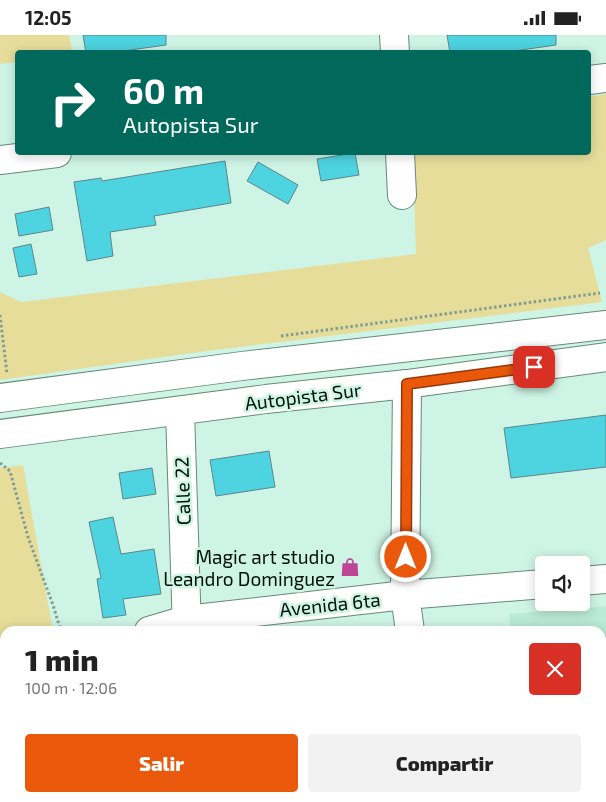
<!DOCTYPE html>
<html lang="es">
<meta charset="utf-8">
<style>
:root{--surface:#fff;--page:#f2f2f2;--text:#222;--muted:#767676;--accent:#ea580c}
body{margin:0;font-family:"Exo 2",sans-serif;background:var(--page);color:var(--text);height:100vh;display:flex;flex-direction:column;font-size:19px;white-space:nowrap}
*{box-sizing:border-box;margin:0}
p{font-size:16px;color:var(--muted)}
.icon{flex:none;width:28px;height:28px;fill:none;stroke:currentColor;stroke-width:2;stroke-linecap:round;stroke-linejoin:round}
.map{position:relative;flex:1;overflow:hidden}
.drawer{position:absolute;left:0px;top:591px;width:606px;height:176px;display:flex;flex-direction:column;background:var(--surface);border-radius:15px 15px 0 0;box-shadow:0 2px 12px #0003}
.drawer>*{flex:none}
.guide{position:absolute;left:15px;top:15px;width:576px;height:105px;border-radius:5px;box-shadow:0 2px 12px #0003;background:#00695c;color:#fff;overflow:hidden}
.tools{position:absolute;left:535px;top:521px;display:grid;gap:10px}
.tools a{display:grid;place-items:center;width:55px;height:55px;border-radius:5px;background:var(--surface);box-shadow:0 2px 12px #0003;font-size:25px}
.pin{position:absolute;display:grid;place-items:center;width:42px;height:42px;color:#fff;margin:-21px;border-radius:10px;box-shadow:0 2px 8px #0006}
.me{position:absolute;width:55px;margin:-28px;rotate:0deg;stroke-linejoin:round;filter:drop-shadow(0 0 4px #0008)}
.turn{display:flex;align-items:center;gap:18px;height:105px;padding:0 25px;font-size:22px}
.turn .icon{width:65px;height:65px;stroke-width:2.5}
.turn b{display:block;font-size:35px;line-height:42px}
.round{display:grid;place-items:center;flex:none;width:52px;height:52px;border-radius:5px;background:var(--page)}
.overview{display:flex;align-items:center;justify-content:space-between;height:85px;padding:0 25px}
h1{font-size:30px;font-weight:800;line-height:38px}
.action{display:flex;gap:10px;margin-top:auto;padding:10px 25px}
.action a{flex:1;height:58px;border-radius:5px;background:var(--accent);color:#fff;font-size:20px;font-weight:800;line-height:58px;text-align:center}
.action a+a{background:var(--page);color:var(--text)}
.status{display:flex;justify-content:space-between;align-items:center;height:35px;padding:0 25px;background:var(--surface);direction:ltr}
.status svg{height:14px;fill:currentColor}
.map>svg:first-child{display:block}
</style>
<div class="status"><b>12:05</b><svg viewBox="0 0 49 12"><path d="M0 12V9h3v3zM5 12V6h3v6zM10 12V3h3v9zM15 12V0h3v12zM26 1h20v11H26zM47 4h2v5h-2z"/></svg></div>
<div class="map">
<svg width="606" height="767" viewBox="0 0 606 767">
<rect width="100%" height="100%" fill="#cef4e5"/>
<!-- built -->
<path fill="#bbead8" d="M606 571V759L601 757V596H511L509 579Z"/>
<!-- green -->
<path fill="#e7dd9b" d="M0 0H69L72 17 18 18 17 27 0 29Z
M606 59V205L588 213 602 267 199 317 0 345V257L21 267 416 219 413 118H589V62Z
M23 430 53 596H5V628L0 627V433Z"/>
<!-- water -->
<path fill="#6bc0f8" d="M0 707 5 711V762L84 763 96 767H0Z
M241 763 491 762 501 767H237Z"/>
<!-- building -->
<path fill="#4ed3e1" stroke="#5e868a" d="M83 0H166V10L109 18H86Z
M447 0H556V10L500 18H450Z
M355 118 359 140 321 146 317 124Z
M225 126 231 168 154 181 156 190 110 197 113 221 87 226 74 147 101 143 102 146Z
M258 127 298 150 288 169 247 146Z
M49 172 53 195 19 201 15 179Z
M31 209 37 239 19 242 13 213Z
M606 380V432L511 443 504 393Z
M269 416 275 452 216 461 210 425Z
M152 433 156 459 123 464 119 438Z
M113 482 121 519 154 514 161 559 123 564 126 580 103 583 97 544 101 543 89 487Z"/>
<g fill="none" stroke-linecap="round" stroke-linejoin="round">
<!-- minor casing -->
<g stroke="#67897d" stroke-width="30">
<path id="minor" d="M394 0 395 18
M589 45 606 43
M400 118 402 160
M0 125 57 118
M407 349 405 560 410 596
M180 376 187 596
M581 546 606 544
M149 596 186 585 405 560 544 549"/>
</g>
<!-- highway casing -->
<g stroke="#67897d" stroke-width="30">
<path id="highway" d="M0 363 242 331 606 290
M0 399 266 364 407 349 606 322"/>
</g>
<!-- path -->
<path stroke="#829e93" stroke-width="3" stroke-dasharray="2.5 2.5" stroke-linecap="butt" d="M0 280 7 339
M281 301 600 258
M0 428 10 436 28 502 53 570 61 596
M0 665 5 667"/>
<!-- minor -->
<use href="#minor" stroke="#fff" stroke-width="28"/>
<!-- highway -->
<use href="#highway" stroke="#fff" stroke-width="28"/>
</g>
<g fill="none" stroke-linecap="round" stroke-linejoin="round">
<!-- route casing -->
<g stroke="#983908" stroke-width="12">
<path id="route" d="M406 522 407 349 534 332"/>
</g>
<!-- route -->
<use href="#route" stroke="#ea580c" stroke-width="9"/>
</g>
<!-- icons -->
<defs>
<g id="shop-bare" transform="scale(1.5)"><path d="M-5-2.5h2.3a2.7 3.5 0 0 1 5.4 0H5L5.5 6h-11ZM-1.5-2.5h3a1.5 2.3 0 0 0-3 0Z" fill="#be4495" stroke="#cef4e5" stroke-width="2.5" paint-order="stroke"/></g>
</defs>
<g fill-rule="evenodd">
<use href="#shop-bare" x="350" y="532"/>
</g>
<g text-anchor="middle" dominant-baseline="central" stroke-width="5" stroke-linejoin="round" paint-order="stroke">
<!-- street labels -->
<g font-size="19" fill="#04100b" stroke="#cef4e5">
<text transform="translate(303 361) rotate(-7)">Autopista Sur</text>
<text transform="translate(182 456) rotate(-92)">Calle 22</text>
<text transform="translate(330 569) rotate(-6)">Avenida 6ta</text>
</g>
<!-- poi labels -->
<g font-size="19" fill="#04100b" stroke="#cef4e5" text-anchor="end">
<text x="335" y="521">Magic art studio<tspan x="335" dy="22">Leandro Dominguez</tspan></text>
</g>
</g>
</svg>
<div class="tools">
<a><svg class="icon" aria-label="sound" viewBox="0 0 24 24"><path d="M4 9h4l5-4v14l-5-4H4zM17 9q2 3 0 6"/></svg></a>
</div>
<div class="pin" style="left:534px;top:332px;background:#d93025"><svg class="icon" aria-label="arrive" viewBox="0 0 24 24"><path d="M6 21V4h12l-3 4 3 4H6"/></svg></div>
<svg class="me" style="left:406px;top:522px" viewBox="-20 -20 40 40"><circle r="17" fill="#ea580c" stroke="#fff" stroke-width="3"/><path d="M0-11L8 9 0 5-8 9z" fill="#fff"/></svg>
<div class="guide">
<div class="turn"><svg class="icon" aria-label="right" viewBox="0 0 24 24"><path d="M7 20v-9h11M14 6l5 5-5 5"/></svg><div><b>60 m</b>Autopista Sur</div></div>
</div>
<section class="drawer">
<div class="overview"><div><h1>1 min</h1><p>100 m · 12:06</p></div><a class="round" style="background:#d93025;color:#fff"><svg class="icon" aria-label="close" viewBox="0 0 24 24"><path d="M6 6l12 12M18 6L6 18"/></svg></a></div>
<div class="action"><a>Salir</a><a>Compartir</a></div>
</section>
</div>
